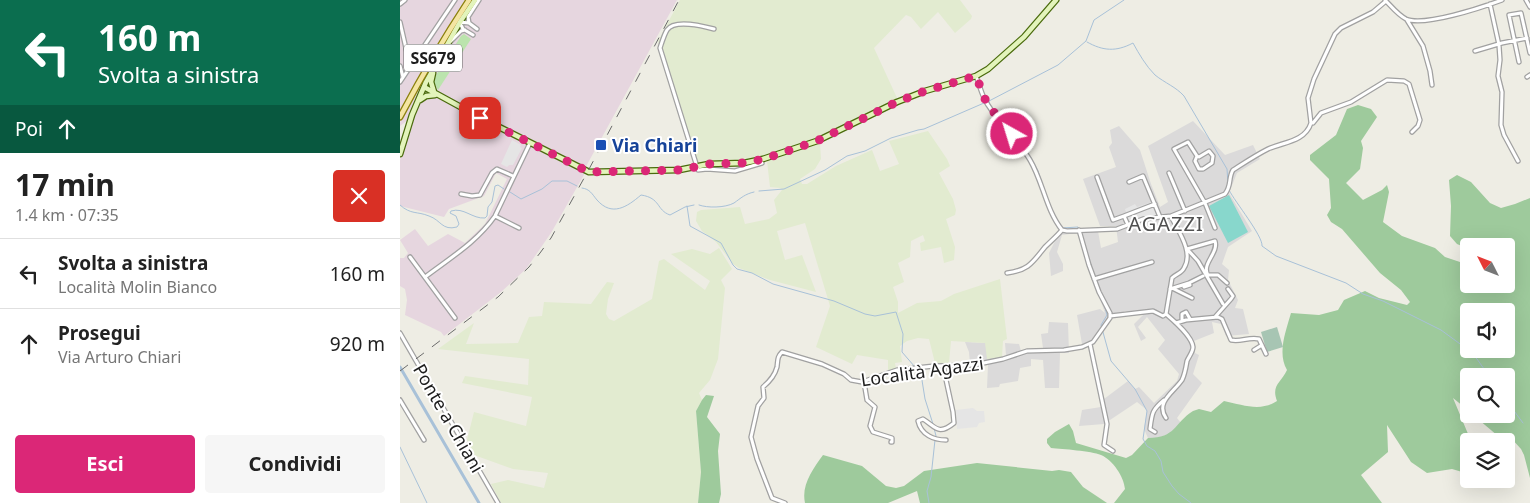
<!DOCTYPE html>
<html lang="it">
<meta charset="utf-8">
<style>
:root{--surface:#fff;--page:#f6f6f6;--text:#222;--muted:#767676;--line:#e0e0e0;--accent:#db2777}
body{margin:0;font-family:"Noto Sans",sans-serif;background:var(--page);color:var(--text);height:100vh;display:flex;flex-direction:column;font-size:19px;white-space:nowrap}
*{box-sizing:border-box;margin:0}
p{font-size:16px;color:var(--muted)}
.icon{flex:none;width:28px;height:28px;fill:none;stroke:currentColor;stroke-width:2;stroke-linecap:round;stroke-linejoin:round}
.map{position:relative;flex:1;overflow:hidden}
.details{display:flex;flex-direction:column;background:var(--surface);width:400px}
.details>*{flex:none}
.banner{background:#0b6e4f;color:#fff;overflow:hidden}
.needle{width:32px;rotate:312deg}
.tools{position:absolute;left:1060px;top:238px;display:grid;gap:10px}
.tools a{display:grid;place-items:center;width:55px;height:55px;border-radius:5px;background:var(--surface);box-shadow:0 5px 20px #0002;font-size:25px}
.pin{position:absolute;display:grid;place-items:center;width:42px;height:42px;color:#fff;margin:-21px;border-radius:10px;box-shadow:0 2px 8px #0006}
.me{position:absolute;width:55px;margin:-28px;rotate:321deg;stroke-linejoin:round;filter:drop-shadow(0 0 4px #0008)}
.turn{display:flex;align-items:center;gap:18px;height:105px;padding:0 15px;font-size:22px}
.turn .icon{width:65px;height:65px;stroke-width:2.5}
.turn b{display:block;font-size:35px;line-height:42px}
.then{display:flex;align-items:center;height:48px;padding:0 15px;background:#0003;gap:10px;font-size:19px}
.round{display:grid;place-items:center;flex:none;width:52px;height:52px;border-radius:5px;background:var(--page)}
.summary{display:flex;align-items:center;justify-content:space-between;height:85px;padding:0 15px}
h1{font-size:30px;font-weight:700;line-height:38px}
.cta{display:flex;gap:10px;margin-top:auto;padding:10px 15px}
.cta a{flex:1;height:58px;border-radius:5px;background:var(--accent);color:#fff;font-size:20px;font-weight:700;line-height:58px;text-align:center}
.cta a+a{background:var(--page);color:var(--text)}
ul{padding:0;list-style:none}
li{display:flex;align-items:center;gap:15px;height:70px;padding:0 15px;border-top:1px solid var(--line)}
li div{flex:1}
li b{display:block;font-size:19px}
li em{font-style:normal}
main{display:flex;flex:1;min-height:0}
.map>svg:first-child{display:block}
</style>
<main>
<section class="details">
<div class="banner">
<div class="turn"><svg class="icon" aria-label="left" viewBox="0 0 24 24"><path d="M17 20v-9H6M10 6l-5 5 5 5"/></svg><div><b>160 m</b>Svolta a sinistra</div></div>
<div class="then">Poi<svg class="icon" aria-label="ahead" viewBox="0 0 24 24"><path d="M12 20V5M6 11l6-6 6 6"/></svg></div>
</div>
<div class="summary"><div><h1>17 min</h1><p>1.4 km · 07:35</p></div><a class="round" style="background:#d93025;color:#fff"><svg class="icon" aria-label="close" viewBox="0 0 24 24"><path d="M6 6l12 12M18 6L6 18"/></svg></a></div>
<ul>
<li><svg class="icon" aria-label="left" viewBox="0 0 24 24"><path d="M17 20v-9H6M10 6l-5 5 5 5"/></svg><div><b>Svolta a sinistra</b><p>Località Molin Bianco</p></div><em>160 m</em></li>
<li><svg class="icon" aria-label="ahead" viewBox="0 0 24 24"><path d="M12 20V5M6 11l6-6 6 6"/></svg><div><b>Prosegui</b><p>Via Arturo Chiari</p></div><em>920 m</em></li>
</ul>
<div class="cta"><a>Esci</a><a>Condividi</a></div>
</section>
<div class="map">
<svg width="1130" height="503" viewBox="0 0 1130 503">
<rect width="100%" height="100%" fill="#eeede4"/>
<!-- residential -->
<path fill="#dbdada" d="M793 121 825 155 853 145 860 159 837 173 829 193 852 231 828 247 822 264 829 270 828 280 838 300 835 308 843 309 849 334 826 336 821 324 812 322 814 333 794 341 795 353 799 355 793 374 802 383 777 418 781 423 769 434 758 438H748L744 429 747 410 737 402 704 424 679 426 682 410 701 407 700 402 728 381 735 389 739 387 754 403 777 381 779 374 758 349 765 340 747 317 738 327 746 338 741 341 734 324 743 315 725 311 711 319 691 340 682 344 677 315 700 309 705 313 677 233 662 235 657 252 663 264V271L651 276 649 253 662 227 698 231 701 248 718 242 716 226H700L683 179 716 167 709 147 712 143 710 130 719 126 740 150 751 184 760 207 768 202 748 146Z
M649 322 668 323 669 353H660L659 388H645L643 360 631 359V366L620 368 618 381 600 384 599 387 587 388 588 365 570 364 569 352 565 342 586 343 602 357 606 355 605 343 619 344 621 351 643 348 641 334 648 333Z"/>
<!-- industrial -->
<path fill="#e6d6df" d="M0 0H277L183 172 185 173 151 233 126 269 101 292 44 336 41 332 5 315 7 300 5 289 0 286V258H4L8 253 0 240 15 229 28 246 48 234 65 243 85 224 107 179 96 173 84 196 49 209 44 217 0 206V160L12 117 0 126Z"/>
<!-- farmland -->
<path fill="#e2ebd0" d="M280 0H560L572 16 571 19 555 33 538 12 521 29 511 17 506 15 474 48 498 100 394 148 360 161 296 167 258 41Z
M528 131 547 159 550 166 539 173 553 199 556 210 555 215 546 219 555 247 554 260 544 263 541 247 521 251 520 243 525 241 523 235 511 241 510 257 498 263 504 282 493 287 498 302V313L517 303 541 301 554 294 600 279 607 339 603 341 602 357 587 359 585 343 551 341 549 363H535L529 339 518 338 507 341 500 346 502 362 495 363 496 369 488 370V360L457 355 452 364 416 347 430 306 405 223 377 231 385 260 402 255 416 292 370 280 339 268 333 264 316 242 302 231 296 221 297 212 301 210 340 207 345 224 369 219 377 213 374 200 382 190 380 188 370 187 367 161 420 143 421 159 415 169 400 179 402 184H407L436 166 472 150 480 171 499 164 489 141Z
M319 248 332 269 321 280 325 288 318 359 310 380 299 393 302 400 296 411 301 472 298 503H101L91 484 108 480 144 488 148 473 113 469 74 455 67 440 74 412 126 426 132 397 62 383 65 376 128 385 129 359 38 349 74 323 66 344 118 343 129 317 142 316 144 302 191 304 207 282 214 283 208 299 206 314 209 319 214 321 252 299 259 261 264 259 305 290 310 281 271 254 292 249 310 254Z"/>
<!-- grass -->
<path fill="#bbe4ad" d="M64 34 71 39 38 90 34 82 36 75 61 36Z"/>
<!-- forest -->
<path fill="#9eca9c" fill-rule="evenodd" d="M958 105 971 109 977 117 961 141 963 148 960 169 946 183 963 200 982 190 987 185 989 192 983 222 1002 236 1035 248 1045 257 1060 262 1069 270V284H1085L1096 289 1103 284H1106V246H1069V249L1057 244 1050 236 1051 206 1049 180 1057 175 1071 182 1090 203 1101 208 1115 204 1130 198V478L1124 455 1121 449 1111 438 1098 436 1072 414H1106V376H1069V411L1053 398 1071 441H1069V474L1052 469 1027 473 1011 462 987 425 988 452 961 475 982 503H714L725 489C724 477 713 460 701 455 691 451 663 449 651 448L647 443V439L655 432 669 424 673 431 676 443 726 458 732 455 748 438C776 438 774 423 793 411L799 409 811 412 824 401C843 405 861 412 877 401 871 385 881 383 887 370 877 353 886 331 891 313L919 315 938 310 944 300 965 291 979 298 1007 305 1010 302 1001 290 980 273 942 229 931 222 927 215 931 208 929 179 910 160V155L936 135 947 109ZM1069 311H1106V349H1069Z
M306 395 314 396 307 417 320 434 318 451 321 494 319 503H298L301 472 296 411 302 400Z
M423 455 462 466 486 486 496 488 504 486 524 471 577 463 652 471 659 470 671 472 683 487 707 503H520L517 491 488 503H405C401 485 413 469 423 455Z"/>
<!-- cemetery -->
<path fill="#a7c5b3" d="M877 327 883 347 867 352 861 332Z"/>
<!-- pitch -->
<path fill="#88d7cc" d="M829 195 848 232 828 243 809 206Z"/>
<!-- parking -->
<path fill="#e5e5e5" d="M112 140 121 145 120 147 122 148 113 165H109L107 167 101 164Z
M752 202 758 216 739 218 729 222 725 209 735 204 737 207Z
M573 408 577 411H584L585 422 579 423 577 427 557 429 556 410Z"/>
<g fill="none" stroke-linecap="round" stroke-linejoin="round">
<!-- stream -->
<path stroke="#a8c1d8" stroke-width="1" d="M687 42C703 51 716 52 733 43 739 54 746 66 755 75 765 83 776 87 784 96L827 169 828 184
M590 106 589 101 658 65 686 41 694 20 724 0
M630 156 638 171 648 201
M182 188C190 189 192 194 197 200 212 217 227 207 241 195 261 198 256 210 270 215L285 207 294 205
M829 190C835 202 863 236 862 246L876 256 946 283 963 294 983 301 1041 330 1067 349 1077 359 1089 376
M359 191 384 189 425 170 447 156 465 151 491 138 518 130 524 129 584 103
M110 192 121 199 142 189 152 181H167L177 186
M0 205C11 215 17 211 29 216 41 220 42 231 57 227L59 224 56 216 50 213 51 211C64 207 72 219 85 218L87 216 88 207 92 202 95 186 98 185 104 189
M299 205C307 208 325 208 334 203 341 198 345 194 354 192
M287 206 290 226 321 243 333 265 337 269 352 273 373 284 434 301 465 314 475 316 496 312 503 334 502 352 521 374 525 399 533 424
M662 228 678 227 679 229
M688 257 691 265
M704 304 707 315 701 325 711 361 735 389 747 411 743 439 747 446 755 451 761 461 763 472 772 486 779 494 791 503
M1106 400 1123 423
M534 428 536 436
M0 447 27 503
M529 503 527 491 531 477 535 440"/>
<!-- canal -->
<path stroke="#a8c1d8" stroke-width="3" d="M0 367 79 503"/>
<!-- street casing -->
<g stroke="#a1a1a1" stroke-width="5.5">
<path id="street" d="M985 0C991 6 998 15 1006 19 1024 27 1083 7 1102 0
M1126 0 1130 7
M0 4 5 0
M1090 4 1099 45 1100 60 1098 76 1102 92 1101 125 1104 135 1118 161
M1007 20 1023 46 1030 71 1032 85
M0 22 10 66
M60 22 69 23 77 29
M60 23 63 29 73 35
M69 23 68 17 79 0
M314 29C303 26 274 19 267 30 264 35 262 42 260 48L298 170 307 169 335 171 362 163
M49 43 61 31 65 30
M1075 51 1102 43 1127 38
M1119 62 1109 15 1121 13 1130 53
M0 66 3 77
M576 76C580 86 582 97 588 105 600 124 618 140 630 160 643 182 646 210 662 230L667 231 717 229 743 219 771 216 825 194C832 185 828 178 833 170 844 163 856 155 868 149 883 142 905 142 911 123H913L921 113 951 102 987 80 1004 81 1009 84 1020 120 1018 126 1012 132
M1127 77 1130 75
M0 82 55 0
M911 123 908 98 914 79 935 34 941 28 973 12 986 1
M809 151 813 156 812 163 803 169H799L795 161 797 156 799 157Z
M797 156 788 142 774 149 805 203 815 228
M769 173 785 211
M697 177 713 220 724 216 728 225
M729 182 743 176 760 217
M61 194 72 196 80 195 92 173 97 169 113 176
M95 216 119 228
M724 216 755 204
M10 257 55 318
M607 273C629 270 632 263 645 247 651 241 657 236 662 230
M25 277C50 258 77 242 95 216L130 143
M694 279 752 262
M784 287 790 285
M770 289 789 283 803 276
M774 289 792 298
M823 304 798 261 787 249 815 241C819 253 801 264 808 275H818L827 283
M766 314 772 278C776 274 782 273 784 268 794 252 778 231 771 216
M710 316 753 311 763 316 766 314C774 321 792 336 793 347 793 352 789 356 787 361 786 367 785 374 782 380 774 392 755 402 766 418
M815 317 831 299 833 296 828 289
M782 321V314L786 312 790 319
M776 323 786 320 818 317 822 319 831 340C841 342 848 337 859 339L866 354
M0 333 98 503
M690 344 707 424 704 445 713 451
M854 350 862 345
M543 366 553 412 554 423C538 436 536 427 523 419L518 421C521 435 534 440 546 440
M464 382 467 400 475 407 470 426 473 432 492 438V442H491
M0 400 24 440
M755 432 750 429C752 413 752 410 764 400
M385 503 372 498 357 459 351 437 358 406 364 398 363 387C369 382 375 375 377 367 378 360 377 357 382 352L422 364 444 374 451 380 462 382 497 370 534 366 574 365 603 359 627 351 664 350 682 347 693 342 710 318V313L699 292 689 265 679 230"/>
</g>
<!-- secondary casing -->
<g stroke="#4a6b0d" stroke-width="7">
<path id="secondary" d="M33 73 31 82 34 92
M24 87 79 117 189 172 279 170 309 164 344 163 363 159 417 141 497 102 525 91 576 76 588 69 624 37 656 0
M20 100 26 96 35 95
M0 154 12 115 26 82 60 22 75 0"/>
</g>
<!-- primary casing -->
<g stroke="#8b800c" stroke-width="7">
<path id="primary" d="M0 117C21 77 44 38 69 0"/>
</g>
<!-- street -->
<use href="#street" stroke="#fff" stroke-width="3"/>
<!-- secondary -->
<use href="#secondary" stroke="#e3f4bb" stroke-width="4.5"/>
<!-- primary -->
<use href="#primary" stroke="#f4e5a2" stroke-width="4.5"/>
<!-- rail -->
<path stroke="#6b6b6b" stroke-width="1" stroke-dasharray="10 10" stroke-linecap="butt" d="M0 371 98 297 129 267 140 253 151 238 188 171 279 0"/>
</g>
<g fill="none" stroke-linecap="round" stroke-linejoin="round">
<!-- route -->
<path stroke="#db2777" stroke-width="9" stroke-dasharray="0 16.2" d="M80 118 189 172 280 170 310 164 344 163 364 159 417 141 497 102 525 91 576 76 587 104 612 134"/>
</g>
<!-- markers -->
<rect fill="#1a4fb4" stroke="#fff" stroke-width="2" x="195" y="139" width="12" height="12" rx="2.5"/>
<g text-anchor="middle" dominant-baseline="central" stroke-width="4" stroke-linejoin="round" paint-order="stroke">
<!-- shield labels -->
<rect fill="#fff" stroke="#616161" stroke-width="1" x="4" y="44.5" width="58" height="27" rx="4"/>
<g font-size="16" font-weight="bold" fill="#1d1d1d">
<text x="33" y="58">SS679</text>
</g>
<!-- transit labels -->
<g font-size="18" font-weight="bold" fill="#164399" stroke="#fff" text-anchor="start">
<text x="212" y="145">Via Chiari</text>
</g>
<!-- street labels -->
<g font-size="18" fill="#1d1d1d" stroke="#fff">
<text transform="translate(522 371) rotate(-8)">Località Agazzi</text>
<text transform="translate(49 418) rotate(60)">Ponte a Chiani</text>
</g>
<!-- quarter labels -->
<g font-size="20" letter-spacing="1" fill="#505050" stroke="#fff">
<text x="766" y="223">AGAZZI</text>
</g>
</g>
</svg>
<div class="tools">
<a><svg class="needle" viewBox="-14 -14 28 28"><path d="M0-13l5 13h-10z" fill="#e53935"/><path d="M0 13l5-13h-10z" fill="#767676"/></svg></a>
<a><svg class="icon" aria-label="sound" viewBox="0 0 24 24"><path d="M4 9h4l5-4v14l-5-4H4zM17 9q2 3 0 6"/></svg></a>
<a><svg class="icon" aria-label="search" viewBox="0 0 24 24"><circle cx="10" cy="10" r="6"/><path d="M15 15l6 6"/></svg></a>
<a><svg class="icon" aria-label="layers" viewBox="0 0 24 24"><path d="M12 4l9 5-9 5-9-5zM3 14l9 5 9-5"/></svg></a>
</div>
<div class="pin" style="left:80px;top:118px;background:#d93025"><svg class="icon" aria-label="arrive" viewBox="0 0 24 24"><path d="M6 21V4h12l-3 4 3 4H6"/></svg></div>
<svg class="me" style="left:612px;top:134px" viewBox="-20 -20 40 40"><circle r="17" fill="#db2777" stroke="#fff" stroke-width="3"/><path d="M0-11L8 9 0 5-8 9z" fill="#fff"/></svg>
</div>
</main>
